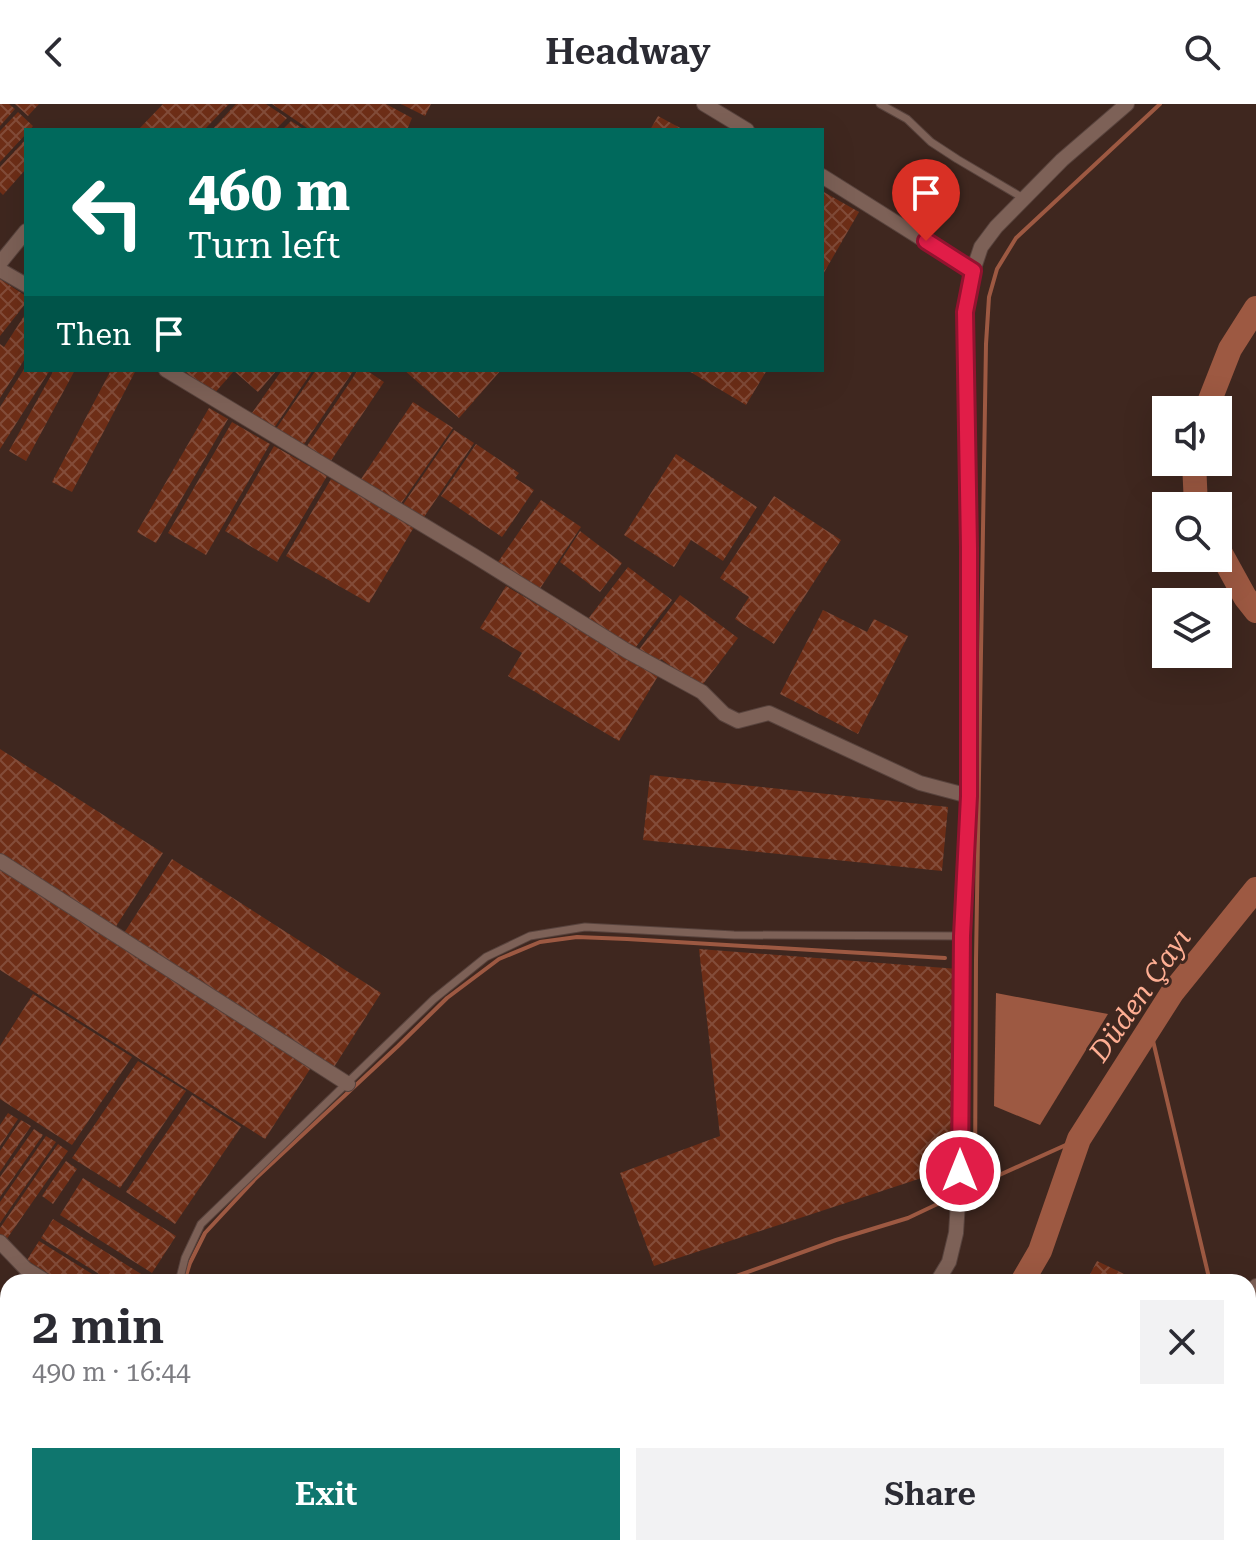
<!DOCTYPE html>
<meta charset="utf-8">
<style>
:root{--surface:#fff;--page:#f2f2f3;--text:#2b2b33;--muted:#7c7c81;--accent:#0f766e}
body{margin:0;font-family:"Roboto Serif",serif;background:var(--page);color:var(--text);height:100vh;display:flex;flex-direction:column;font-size:30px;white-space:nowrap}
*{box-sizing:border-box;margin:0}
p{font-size:26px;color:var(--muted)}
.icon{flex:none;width:44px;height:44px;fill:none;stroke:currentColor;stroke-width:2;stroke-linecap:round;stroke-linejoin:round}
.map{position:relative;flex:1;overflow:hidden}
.sheet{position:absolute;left:0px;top:1170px;width:1256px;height:282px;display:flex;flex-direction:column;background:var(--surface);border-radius:24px 24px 0 0;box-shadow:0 8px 32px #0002}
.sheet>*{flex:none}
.guide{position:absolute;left:24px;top:24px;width:800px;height:244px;border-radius:0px;box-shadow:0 8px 32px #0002;background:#00695c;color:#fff;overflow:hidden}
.fabs{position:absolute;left:1152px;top:292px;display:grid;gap:16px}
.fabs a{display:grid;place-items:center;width:80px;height:80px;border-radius:0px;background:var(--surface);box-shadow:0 8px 32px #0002;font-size:40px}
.pin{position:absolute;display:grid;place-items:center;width:68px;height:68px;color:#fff;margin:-82px -34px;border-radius:50% 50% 50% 0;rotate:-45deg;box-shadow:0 0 8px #0007}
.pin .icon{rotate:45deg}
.me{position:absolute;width:88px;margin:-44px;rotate:0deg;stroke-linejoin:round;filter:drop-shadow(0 0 6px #0008)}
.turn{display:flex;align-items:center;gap:28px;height:168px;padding:0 32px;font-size:36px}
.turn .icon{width:104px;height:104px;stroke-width:2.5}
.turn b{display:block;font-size:56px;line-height:68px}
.then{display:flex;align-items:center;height:76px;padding:0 32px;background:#0003;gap:16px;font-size:30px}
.round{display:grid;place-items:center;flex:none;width:84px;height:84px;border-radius:0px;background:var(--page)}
.overview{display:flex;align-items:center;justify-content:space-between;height:136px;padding:0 32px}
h1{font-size:48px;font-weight:600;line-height:60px}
.button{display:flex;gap:16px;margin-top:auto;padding:16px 32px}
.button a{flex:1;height:92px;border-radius:0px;background:var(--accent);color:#fff;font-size:32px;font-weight:600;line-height:92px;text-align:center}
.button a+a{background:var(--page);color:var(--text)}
header{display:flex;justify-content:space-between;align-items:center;height:104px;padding:0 32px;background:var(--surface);font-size:36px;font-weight:600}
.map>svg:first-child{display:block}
</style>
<header><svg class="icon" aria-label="back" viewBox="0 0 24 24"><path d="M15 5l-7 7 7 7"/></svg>Headway<svg class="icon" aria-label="search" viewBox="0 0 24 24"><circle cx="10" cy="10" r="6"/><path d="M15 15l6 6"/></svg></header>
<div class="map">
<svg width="1256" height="1451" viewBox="0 0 1256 1451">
<defs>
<pattern id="building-cross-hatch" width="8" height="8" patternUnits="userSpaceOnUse" patternTransform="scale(2)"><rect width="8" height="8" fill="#6e2e17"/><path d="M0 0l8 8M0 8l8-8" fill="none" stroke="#834c39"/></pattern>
</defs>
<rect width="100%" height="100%" fill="#3f271f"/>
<!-- water -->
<path fill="#9d5942" d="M996 889 1108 910 1040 1021 994 1002Z"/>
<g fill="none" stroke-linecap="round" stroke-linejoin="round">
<!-- stream -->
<path stroke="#9d5942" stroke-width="4" d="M1150 924 1210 1178
M1079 1035 975 1082 976 856 986 240 989 193 997 165 1016 134 1160 0
M184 1178 190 1159 205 1129 256 1074 398 942 447 894 499 855 540 838 577 833 627 835 945 854
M725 1178 731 1174 836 1136 908 1114 948 1095
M0 1391 8 1393
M116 1451 132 1444"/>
<!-- river -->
<path stroke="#9d5942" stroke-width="24" d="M1206 306 1230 245 1256 204
M1194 358 1196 402
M1218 444 1245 493 1256 507
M1022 1178 1040 1147 1079 1035 1172 889 1256 785
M910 1451 912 1444"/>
</g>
<!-- building -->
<path fill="url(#building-cross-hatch)" d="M0 0H9L15 5 0 22Z
M15 0H39L28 12Z
M163 0H229L204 26H138Z
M236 0H266L287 14 275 26H212Z
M272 0H386L412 14 407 26H310Z
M401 0H431L425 12Z
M18 8 33 22 30 26H26V30L0 58V27Z
M658 12 684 26H650Z
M291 17 305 26H282Z
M26 35V65L3 91 0 88V63Z
M822 87 859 108 822 172Z
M0 175 26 192V199L0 232Z
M26 209V253L0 294V240L4 243Z
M26 262V266H50L0 345V303Z
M54 266H75L26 357 9 347Z
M111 266H136L72 388 52 378Z
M183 266H277L258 288 234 267 213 291Z
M282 266H313L274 324 252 309Z
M316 266H354L302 343 276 325Z
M358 266H366L384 278 328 361 305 345Z
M404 266H501L459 314Z
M687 266H767L746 301Z
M413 298 453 324 398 404 359 378Z
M209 304 228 315 156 439 137 428Z
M232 318 270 340 206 451 168 429Z
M454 326 474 339 420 419 400 405Z
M476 340 519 369 515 374 534 386 502 433 441 392Z
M274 342 327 372 277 458 225 427Z
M676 350 757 403 723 457 691 436 674 463 624 431Z
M331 375 414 423 369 499 286 452Z
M774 392 841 436 774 540 735 515 749 493 720 474Z
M541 396 581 423 537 489 496 461Z
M580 427 622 459 600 488 560 458Z
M628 463 672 496 632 548 588 515Z
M506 482 658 572 619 637 508 572 522 549 480 524Z
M680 491 738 534 700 584 661 555 657 561 638 547Z
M823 506 867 528 874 515 908 532 858 630 780 590Z
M0 645 163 749 115 824 0 750Z
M650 671 948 703 942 767 643 736Z
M172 755 381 889 334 963 124 829Z
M0 763 312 962 265 1035 0 866Z
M699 845 958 865 952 1064 654 1162 620 1069 720 1032Z
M33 890 132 953 72 1041 0 995V942Z
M138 957 186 987 120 1084 72 1054Z
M192 991 241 1023 175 1120 126 1088Z
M8 1009 18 1015 0 1042V1021Z
M21 1016 31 1022 0 1068V1047Z
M34 1025 43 1031 0 1093V1073Z
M46 1032 56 1038 0 1119V1098Z
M58 1040 68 1047 6 1136 0 1131V1124Z
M66 1057 77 1065 53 1100 42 1092Z
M83 1074 176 1132 152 1169 60 1111Z
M53 1115 154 1178H112L41 1134Z
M39 1137 105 1178H61L27 1156Z
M1097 1157 1141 1178H1086Z
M0 1214 8 1218V1266L0 1262Z
M0 1269 8 1273V1370L0 1367Z
M1248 1393 1256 1397 1255 1429 1248 1426Z
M336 1444H418L417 1451H335Z
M500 1444H548L547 1451H499Z
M552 1444H589L587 1451H551Z
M979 1444H1007L1021 1451H976Z
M1042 1444H1066L1081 1451H1039Z
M1069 1444H1124L1127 1446 1125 1451H1084Z"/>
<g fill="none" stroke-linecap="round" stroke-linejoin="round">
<!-- service casing -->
<g stroke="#58433d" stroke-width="9">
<path id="service" d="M880 0 907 15 931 38 957 55 1023 94
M179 1178 185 1154 201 1120 434 895 486 853 530 832 585 823 734 831 962 832
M0 1371 8 1373"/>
</g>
<!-- minor casing -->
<g stroke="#58433d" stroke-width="16">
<path id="minor" d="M704 0 747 26
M822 72 973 167
M0 159 26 127
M0 166 26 181
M166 266 473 451 627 547 702 588 724 610 738 617 769 609 920 679 969 692
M0 757 348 980
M0 1138 26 1165 47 1178
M937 1178 949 1158 956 1129 960 1067 962 832 969 692V444L965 208 973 167 981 143 996 123 1062 56 1127 0
M1248 1208 1256 1182
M1248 1289 1256 1304
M1248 1322 1256 1316
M1248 1337 1256 1347
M1248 1443 1256 1435
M825 1451 828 1444"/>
</g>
<!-- path -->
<path stroke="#927d77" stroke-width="2" stroke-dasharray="6 4" stroke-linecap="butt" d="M0 1412 8 1414"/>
<!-- service -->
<use href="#service" stroke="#7d6157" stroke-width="7"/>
<!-- minor -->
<use href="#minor" stroke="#7d6157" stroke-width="14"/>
</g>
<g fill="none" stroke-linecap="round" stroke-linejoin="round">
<!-- route casing -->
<g stroke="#92132f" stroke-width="20">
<path id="route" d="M926 137 973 167 965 208 969 444V692L962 832 960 1067"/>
</g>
<!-- route -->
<use href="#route" stroke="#e11d48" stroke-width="14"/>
</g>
<g text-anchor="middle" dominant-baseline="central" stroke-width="6" stroke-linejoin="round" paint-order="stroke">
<!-- water labels -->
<g font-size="28" font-style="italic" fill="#feae93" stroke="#3f271f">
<text transform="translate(1140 891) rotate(-55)">Düden Çayı</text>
</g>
</g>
</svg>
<div class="fabs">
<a><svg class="icon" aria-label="sound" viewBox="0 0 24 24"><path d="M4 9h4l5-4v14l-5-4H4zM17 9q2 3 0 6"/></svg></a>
<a><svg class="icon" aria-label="search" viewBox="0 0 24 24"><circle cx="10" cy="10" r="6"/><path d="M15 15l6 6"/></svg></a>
<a><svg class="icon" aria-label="layers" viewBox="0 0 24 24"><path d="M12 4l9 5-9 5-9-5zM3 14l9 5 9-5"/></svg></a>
</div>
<div class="pin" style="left:926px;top:137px;background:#d93025"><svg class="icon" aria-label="arrive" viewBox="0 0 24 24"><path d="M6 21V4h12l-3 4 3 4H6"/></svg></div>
<svg class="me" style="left:960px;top:1067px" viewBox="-20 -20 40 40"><circle r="17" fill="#e11d48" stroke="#fff" stroke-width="3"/><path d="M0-11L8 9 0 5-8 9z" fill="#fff"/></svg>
<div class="guide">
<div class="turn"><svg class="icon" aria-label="left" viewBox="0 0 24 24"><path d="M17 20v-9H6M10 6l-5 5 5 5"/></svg><div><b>460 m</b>Turn left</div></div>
<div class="then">Then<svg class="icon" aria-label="arrive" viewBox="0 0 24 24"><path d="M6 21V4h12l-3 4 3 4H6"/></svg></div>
</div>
<section class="sheet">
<div class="overview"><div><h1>2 min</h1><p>490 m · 16:44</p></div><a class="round"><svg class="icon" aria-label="close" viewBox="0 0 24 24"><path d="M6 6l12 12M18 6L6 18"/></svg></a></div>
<div class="button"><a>Exit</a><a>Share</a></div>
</section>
</div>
